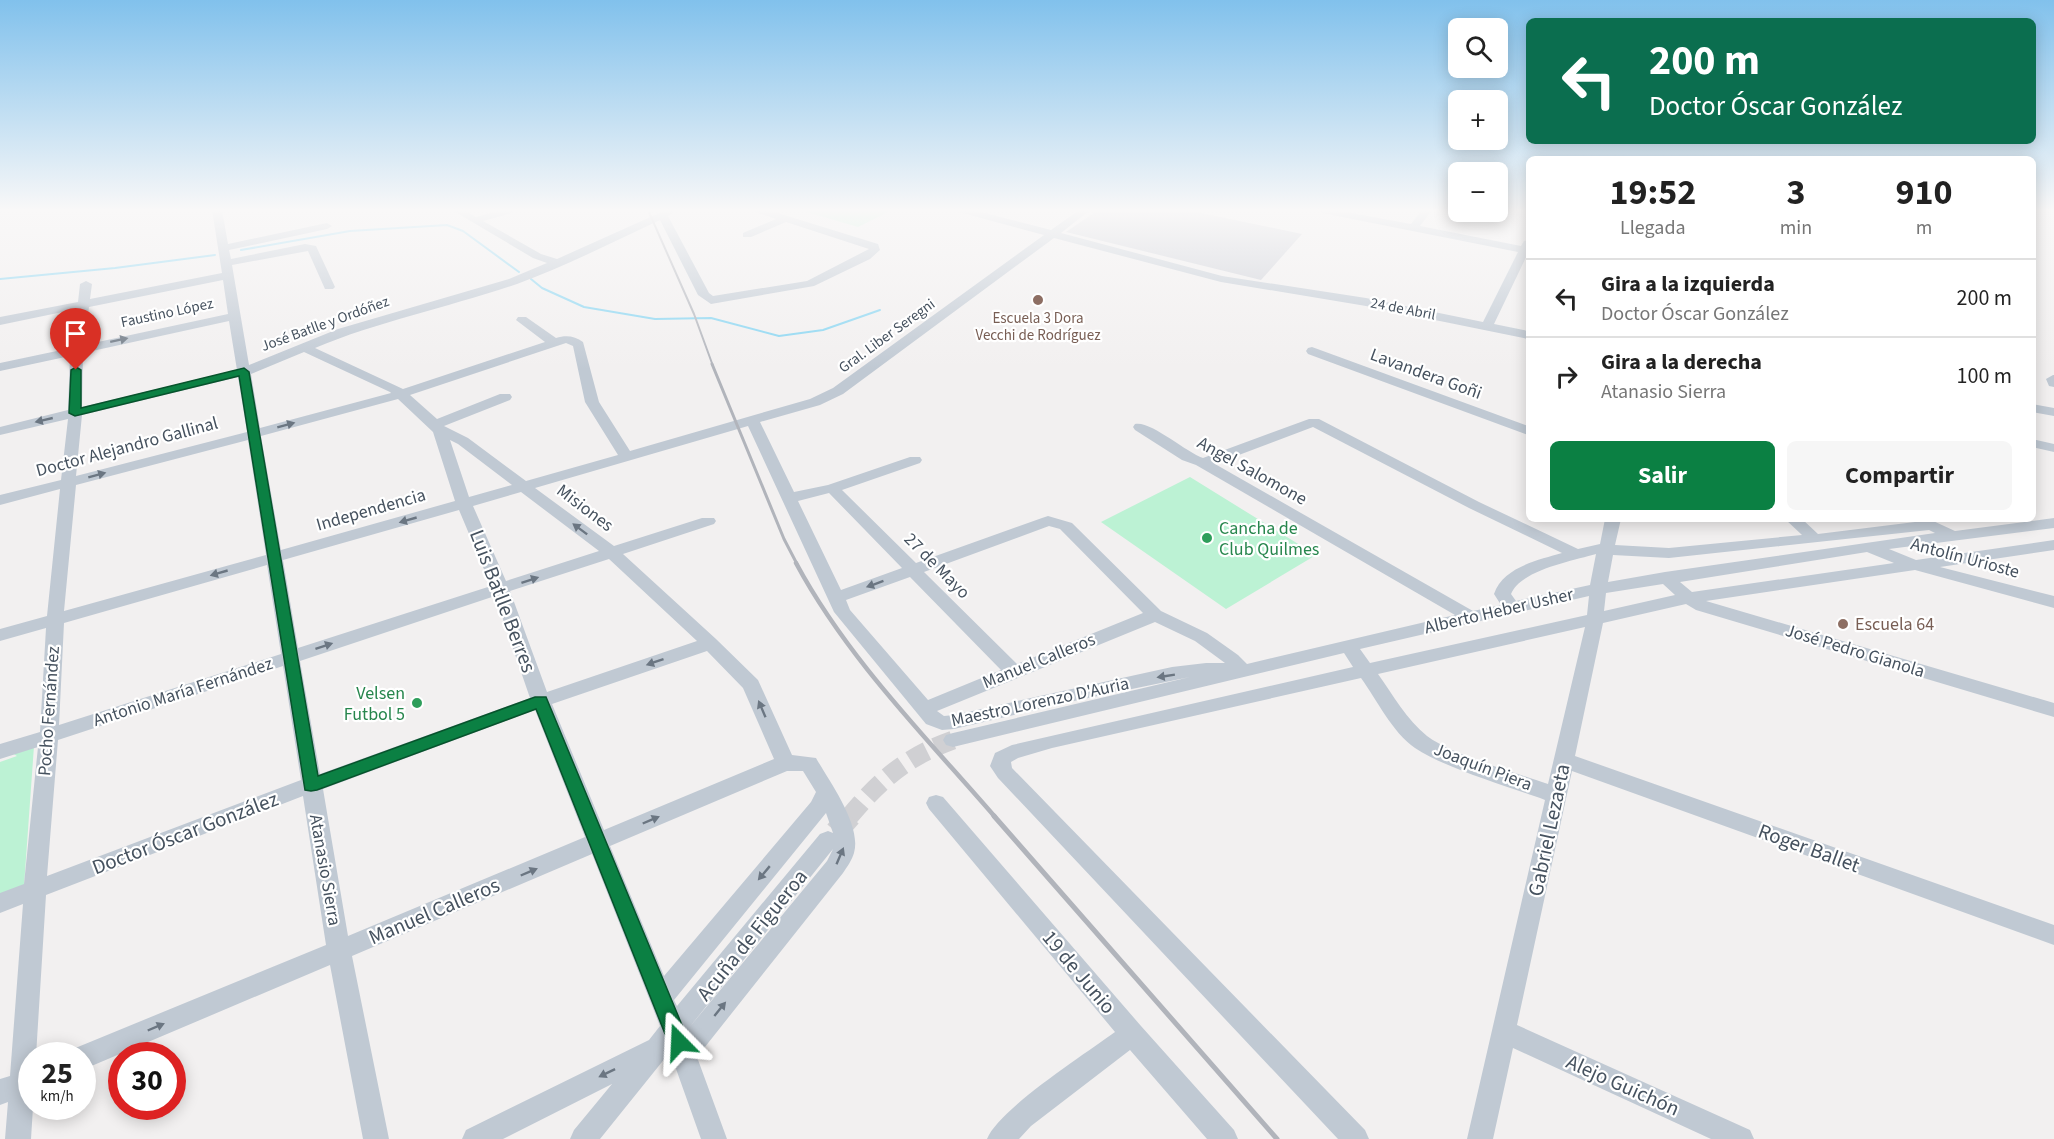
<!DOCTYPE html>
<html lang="es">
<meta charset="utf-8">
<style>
:root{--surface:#fff;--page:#f6f6f6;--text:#222;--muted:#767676;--line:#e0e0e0;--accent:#0b8043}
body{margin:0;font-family:"Source Sans 3",sans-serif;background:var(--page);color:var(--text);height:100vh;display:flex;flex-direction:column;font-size:22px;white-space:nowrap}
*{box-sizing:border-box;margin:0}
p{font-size:20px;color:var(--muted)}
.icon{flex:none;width:33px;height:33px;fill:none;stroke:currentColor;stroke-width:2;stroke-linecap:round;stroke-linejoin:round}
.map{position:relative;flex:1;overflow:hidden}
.drawer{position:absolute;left:1526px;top:156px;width:510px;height:366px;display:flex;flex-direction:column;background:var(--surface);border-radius:9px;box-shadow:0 3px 15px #0003}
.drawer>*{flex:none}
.top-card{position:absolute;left:1526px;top:18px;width:510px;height:126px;border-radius:9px;box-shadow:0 3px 15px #0003;background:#0b6e4f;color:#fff;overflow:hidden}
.buttons{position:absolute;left:1448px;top:18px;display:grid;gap:12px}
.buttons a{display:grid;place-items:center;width:60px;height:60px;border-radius:9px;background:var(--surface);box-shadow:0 3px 15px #0003;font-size:30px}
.speed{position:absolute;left:18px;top:1042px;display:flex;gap:12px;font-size:30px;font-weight:700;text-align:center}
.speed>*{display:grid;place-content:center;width:78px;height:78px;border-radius:50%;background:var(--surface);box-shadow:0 3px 15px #0003;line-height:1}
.speed small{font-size:15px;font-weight:400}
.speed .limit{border:9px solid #d22;background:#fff;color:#111}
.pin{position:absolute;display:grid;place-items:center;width:51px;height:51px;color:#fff;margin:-62px -26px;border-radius:50% 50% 50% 0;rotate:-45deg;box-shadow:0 0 6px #0007}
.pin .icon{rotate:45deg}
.me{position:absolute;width:66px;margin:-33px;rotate:339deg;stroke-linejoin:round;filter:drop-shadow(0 0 4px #0008)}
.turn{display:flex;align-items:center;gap:21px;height:126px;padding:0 24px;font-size:27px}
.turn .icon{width:78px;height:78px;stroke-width:2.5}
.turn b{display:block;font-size:42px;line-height:51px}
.eta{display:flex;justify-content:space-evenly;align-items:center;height:102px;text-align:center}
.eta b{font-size:36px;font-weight:700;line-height:42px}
.primary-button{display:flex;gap:12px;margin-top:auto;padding:12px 24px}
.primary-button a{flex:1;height:69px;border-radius:9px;background:var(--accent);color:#fff;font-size:24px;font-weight:700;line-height:69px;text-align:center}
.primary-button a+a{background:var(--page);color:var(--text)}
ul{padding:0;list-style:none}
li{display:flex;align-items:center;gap:18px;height:78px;padding:0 24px;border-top:2px solid var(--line)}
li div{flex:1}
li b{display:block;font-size:22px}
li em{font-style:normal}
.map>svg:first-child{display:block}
</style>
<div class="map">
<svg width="2054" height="1139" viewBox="0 0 2054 1139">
<rect width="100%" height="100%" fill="#f2f0f0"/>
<!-- green -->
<path fill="#bcf2d4" d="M800 210H892L858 227Z
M1190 477 1316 555 1226 609 1101 522Z
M34 746 24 886 0 894V762L17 756 12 753Z"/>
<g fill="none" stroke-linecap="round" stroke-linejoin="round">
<!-- stream -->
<path stroke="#86d5f2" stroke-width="2" d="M241 250 350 231 447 225 463 231 519 272
M0 279 115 268 215 255
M531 279 542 288 584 307 655 319 711 318 779 336 823 330 880 310"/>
</g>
<!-- building -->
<path fill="#cbced6" d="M1098 210H1187L1302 234 1261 280 1066 232Z"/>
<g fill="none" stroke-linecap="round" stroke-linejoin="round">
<!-- minor-tunnel-far1 -->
<path stroke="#d0d0d3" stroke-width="19" stroke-dasharray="19 9" stroke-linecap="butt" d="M849 817C880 780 906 757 953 740"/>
<!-- minor-tunnel -->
<path stroke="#d0d0d3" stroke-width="23" stroke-dasharray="23 12" stroke-linecap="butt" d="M836 832 850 816"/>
<!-- minor -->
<path fill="#c0c9d3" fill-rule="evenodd" d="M0 210H7L0 213Z
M212 210H222L228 244 327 223 332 226 327 229 229 250 231 259 305 244 316 246 335 287 333 289H325L308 251 232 265 249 365 338 329 509 279 547 263 533 258 452 210H464L476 217 501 210H516L515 212 483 221 541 254 557 259 666 210H678L668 216 709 293 713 296 807 281 869 249 786 222 751 237H743V233L776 219 755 212 754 210H768L878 244 880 250 870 259 814 286 711 304 698 295 660 220C613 242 566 266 517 284 450 307 380 321 315 348L403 389 545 342 516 320 518 317H526L556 338C566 335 575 336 583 342L599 402 630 451 810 399 833 388 1044 235 959 212 958 210H973L1051 230 1079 210H1090L1061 233 1222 276 1366 298 1483 322 1518 252 1322 213 1317 210H1335L1411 224 1422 210H1432L1420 226 1521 246 1524 241 1528 240V253L1494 324 1528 331V339L1366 306 1221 282 1054 238 843 394 820 405 760 422 794 492 828 485 910 457H920L922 460 920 463 842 490 916 563 1042 518 1048 516 1072 523 1161 611 1207 633 1238 655 1247 664 1455 615 1196 465 1182 460 1135 430 1133 427 1135 424C1150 420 1186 452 1203 458L1309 419H1319L1479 502 1578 549 1600 544 1605 519H1621L1615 545 1669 548 1802 535 1785 519H1802L1818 534 1931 520 1955 531 2054 518V528L1889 549 1916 560 2054 540V550L1940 567 2054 596V608L1915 570 1706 601 2054 703V717L1696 610 1686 604 1603 623 1575 756 2054 925V945L1572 771 1517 1025 1750 1130 1754 1139H1711L1513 1048 1493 1139H1467L1545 800C1507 786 1447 769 1415 748 1392 732 1377 700 1361 678L1052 748 1018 758 1011 762 1012 768 1365 1130 1369 1139H1338L998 778 990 766 995 753 1012 745 1353 667 1344 653 953 747 946 745 943 740 946 735 953 733 1190 677 1069 702 954 729 942 730 926 724 834 612 748 426 535 488 614 546 702 518H714L716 521 714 524 623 554 716 639 758 680 792 755 816 758C829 781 862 825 854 853 852 860 847 867 843 873L697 1057 727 1139H701L670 1052 600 1139H570L574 1130 612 1084 503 1139H462L466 1130 649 1040 660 1026 592 854 352 956 389 1139H363L330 965 82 1070V1056H70L73 1049 326 945 303 796 46 895 36 1056H32L33 1107 31 1139H5L8 1102 0 1105V1079L10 1076 23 904 0 913V893L24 884 38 747 0 759V744L40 732 46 628 0 641V629L47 616 60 489 0 505V495L61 480 68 419 0 435V427L68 410 70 356 0 371V363L71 348 77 309 0 325V317L78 302 80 284 86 281 92 284 90 299 222 273ZM223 280 228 314 84 345 89 307ZM229 321 237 370 82 407 83 353ZM566 343 573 346 585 402 618 455 526 481 468 438 444 426 510 400 512 397 510 394H500L437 419 410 395ZM304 352 390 392 391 393 260 428 251 374ZM238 377 247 432 76 476 82 415ZM398 399 433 432 455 501 281 550 261 436ZM1313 427 1469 508 1562 553C1538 560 1503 567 1494 594L1501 605 1473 611 1215 464ZM248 440 266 555 64 611 76 485ZM450 440 458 444 512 485 469 497ZM521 492 599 551 506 581 473 506ZM829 493 902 568 841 590 798 501ZM459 510 491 586 298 648 283 560ZM1049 526 1060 529 1143 613 1017 664 924 572ZM1929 530 1935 533 1665 572 1608 582 1613 555 1669 558ZM1867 552 1894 563 1692 592 1680 582ZM1596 554 1590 585 1516 601 1511 594C1521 570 1572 561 1596 554ZM609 559 697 641 547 692 510 591ZM267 565 281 654 59 725 64 623ZM910 577 1001 670 928 700 850 610 846 600ZM1663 584 1675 595 1604 611 1606 593ZM495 596 530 698 320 774 300 661ZM1589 596 1587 615 1370 663 1360 649ZM1155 622 1195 641 1225 663H1206L1172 667 954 715 944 716 937 711ZM1585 627 1548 784C1517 773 1452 755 1427 736 1407 720 1393 695 1378 674ZM707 651 743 688 774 759 604 830 552 704ZM283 666 301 780 47 876 58 740ZM535 710 585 837 348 936 323 789ZM787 771H803L816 792 811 802 664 976 610 846ZM826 813 833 833 828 831 820 834 677 1006 674 1000ZM833 849 827 861 688 1029Z
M1312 347 1528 426V435L1308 354 1306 351 1308 348Z
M2053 375H2054V387L2049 386 2046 379Z
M2032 404 2054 408V416L2032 412Z
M2032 439 2054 444V452L2032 447Z
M936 795 943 797 1141 1026 1234 1130 1238 1139H1207L1130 1050 1031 1126 1019 1139H987C999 1109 1085 1054 1115 1032L929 809 926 803 929 797Z"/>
<!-- rail-far3 -->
<path stroke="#b1b4bb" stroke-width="2" d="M648 210 694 314 713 366"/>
<!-- rail-far2 -->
<path stroke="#b1b4bb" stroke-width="3" d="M712 364 784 539 797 564"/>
<!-- rail-far1 -->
<path stroke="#b1b4bb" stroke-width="4.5" d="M796 563C847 658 925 736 995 817"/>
<!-- rail -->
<path stroke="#b1b4bb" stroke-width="5" d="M994 816 1277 1139"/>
</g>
<!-- one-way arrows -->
<defs><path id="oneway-solid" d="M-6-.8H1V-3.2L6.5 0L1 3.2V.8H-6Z" transform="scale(1.5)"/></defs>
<g fill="#6b7682">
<use href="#oneway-solid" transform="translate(119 340) rotate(-12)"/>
<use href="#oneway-solid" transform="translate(44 420) rotate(167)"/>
<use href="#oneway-solid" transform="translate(286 425) rotate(-15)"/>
<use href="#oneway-solid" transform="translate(97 475) rotate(-15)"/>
<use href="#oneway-solid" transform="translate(408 520) rotate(164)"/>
<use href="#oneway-solid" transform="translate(580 529) rotate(-143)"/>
<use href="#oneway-solid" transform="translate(219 573) rotate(164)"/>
<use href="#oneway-solid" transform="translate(530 580) rotate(-18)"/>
<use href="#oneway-solid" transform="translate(875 584) rotate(160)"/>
<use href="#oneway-solid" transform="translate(324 646) rotate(-18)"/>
<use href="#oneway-solid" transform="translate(655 662) rotate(161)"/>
<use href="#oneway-solid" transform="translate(1166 676) rotate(171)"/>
<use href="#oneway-solid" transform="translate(762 709) rotate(-113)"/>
<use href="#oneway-solid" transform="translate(651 820) rotate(-23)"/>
<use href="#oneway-solid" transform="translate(840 856) rotate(-67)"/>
<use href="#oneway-solid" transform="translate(529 872) rotate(-23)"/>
<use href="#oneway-solid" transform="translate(764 873) rotate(130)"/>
<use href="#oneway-solid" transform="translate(720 1009) rotate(-51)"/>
<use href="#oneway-solid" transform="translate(156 1027) rotate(-23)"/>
<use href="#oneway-solid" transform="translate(607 1073) rotate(154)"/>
</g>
<!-- sky -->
<linearGradient id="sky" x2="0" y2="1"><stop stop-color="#81c1ec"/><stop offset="0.57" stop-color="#f9f8f8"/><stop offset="1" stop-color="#f9f8f8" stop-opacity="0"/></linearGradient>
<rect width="2054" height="369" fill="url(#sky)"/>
<!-- route -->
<path fill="#0b8043" stroke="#07532c" stroke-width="1.5" d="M76 367 81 370V408L244 368 249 372 318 776 535 697H546L689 1042 686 1049 679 1052 671 1049 536 709 317 790 311 791 305 790 239 376 75 416 69 413 71 370Z"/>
<!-- markers -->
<g fill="#8d6e63" stroke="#fff" stroke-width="2">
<circle cx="1038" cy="300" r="6"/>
<circle cx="1843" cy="624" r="6"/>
</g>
<g fill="#2e9e5b" stroke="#fff" stroke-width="2">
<circle cx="1207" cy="538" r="6"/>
<circle cx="417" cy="703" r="6"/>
</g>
<g text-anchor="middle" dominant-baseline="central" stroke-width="4.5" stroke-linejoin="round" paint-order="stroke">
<!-- far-street labels -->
<g font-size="15" fill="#46525f" stroke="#fff">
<text transform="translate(1403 309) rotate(11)">24 de Abril</text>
<text transform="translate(167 313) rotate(-12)">Faustino López</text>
<text transform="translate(325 324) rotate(-20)">José Batlle y Ordóñez</text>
<text transform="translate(887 336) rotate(-36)">Gral. Liber Seregni</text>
</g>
<!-- far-education labels -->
<g font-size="15" fill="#785e54" stroke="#fff">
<text x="1038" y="318">Escuela 3 Dora<tspan x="1038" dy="17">Vecchi de Rodríguez</tspan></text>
</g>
<!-- street labels -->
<g font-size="18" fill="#46525f" stroke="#fff">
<text transform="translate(1426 374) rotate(20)">Lavandera Goñi</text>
<text transform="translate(127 447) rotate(-15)">Doctor Alejandro Gallinal</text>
<text transform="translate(1252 471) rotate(29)">Angel Salomone</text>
<text transform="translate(585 508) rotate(37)">Misiones</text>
<text transform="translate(371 510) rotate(-16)">Independencia</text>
<text transform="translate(1965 558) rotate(15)">Antolín Urioste</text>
<text transform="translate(937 566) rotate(45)">27 de Mayo</text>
<text transform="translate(1499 611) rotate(-13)">Alberto Heber Usher</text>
<text transform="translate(1855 651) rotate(17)">José Pedro Gianola</text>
<text transform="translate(1039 661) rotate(-22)">Manuel Calleros</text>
<text transform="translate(183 692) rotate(-18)">Antonio María Fernández</text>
<text transform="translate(1040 702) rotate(-12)">Maestro Lorenzo D'Auria</text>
<text transform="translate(49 711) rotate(-86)">Pocho Fernández</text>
<text transform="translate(1483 767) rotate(21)">Joaquín Piera</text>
<text transform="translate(325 870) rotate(80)">Atanasio Sierra</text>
</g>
<!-- leisure labels -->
<g font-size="18" fill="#27864d" stroke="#fff" text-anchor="start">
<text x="1219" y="528">Cancha de<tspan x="1219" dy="21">Club Quilmes</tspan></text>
<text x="405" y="693" text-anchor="end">Velsen<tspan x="405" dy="21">Futbol 5</tspan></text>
</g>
<!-- education labels -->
<g font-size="18" fill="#785e54" stroke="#fff" text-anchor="start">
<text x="1855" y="624">Escuela 64</text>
</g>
<!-- near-street labels -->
<g font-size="21" fill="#46525f" stroke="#fff">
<text transform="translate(503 601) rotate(69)">Luis Batlle Berres</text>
<text transform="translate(1549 830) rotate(-78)">Gabriel Lezaeta</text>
<text transform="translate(185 833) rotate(-21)">Doctor Óscar González</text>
<text transform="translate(1809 848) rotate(20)">Roger Ballet</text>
<text transform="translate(434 911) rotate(-23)">Manuel Calleros</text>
<text transform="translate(752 935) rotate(-51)">Acuña de Figueroa</text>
<text transform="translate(1079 972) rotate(50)">19 de Junio</text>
<text transform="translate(1623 1085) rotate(24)">Alejo Guichón</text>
</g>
</g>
</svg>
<div class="buttons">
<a><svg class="icon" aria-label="search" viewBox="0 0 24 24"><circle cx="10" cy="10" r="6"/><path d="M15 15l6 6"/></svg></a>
<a>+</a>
<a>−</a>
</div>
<div class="speed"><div>25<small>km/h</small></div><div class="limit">30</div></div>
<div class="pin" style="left:76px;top:370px;background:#d93025"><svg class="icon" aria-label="arrive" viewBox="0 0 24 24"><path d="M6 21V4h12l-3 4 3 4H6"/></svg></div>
<svg class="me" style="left:679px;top:1042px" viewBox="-20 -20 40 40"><path d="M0-17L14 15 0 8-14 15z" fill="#0b8043" stroke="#fff" stroke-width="4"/></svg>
<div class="top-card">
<div class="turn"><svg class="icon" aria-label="left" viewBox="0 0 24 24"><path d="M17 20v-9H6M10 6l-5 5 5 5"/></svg><div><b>200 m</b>Doctor Óscar González</div></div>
</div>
<section class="drawer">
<div class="eta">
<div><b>19:52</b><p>Llegada</p></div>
<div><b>3</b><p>min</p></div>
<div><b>910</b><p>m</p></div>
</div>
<ul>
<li><svg class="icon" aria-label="left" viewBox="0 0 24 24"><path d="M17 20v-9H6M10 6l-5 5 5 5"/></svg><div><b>Gira a la izquierda</b><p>Doctor Óscar González</p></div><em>200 m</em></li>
<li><svg class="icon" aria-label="right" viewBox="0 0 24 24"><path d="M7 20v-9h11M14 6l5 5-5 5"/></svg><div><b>Gira a la derecha</b><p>Atanasio Sierra</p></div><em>100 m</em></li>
</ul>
<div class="primary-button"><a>Salir</a><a>Compartir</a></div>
</section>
</div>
